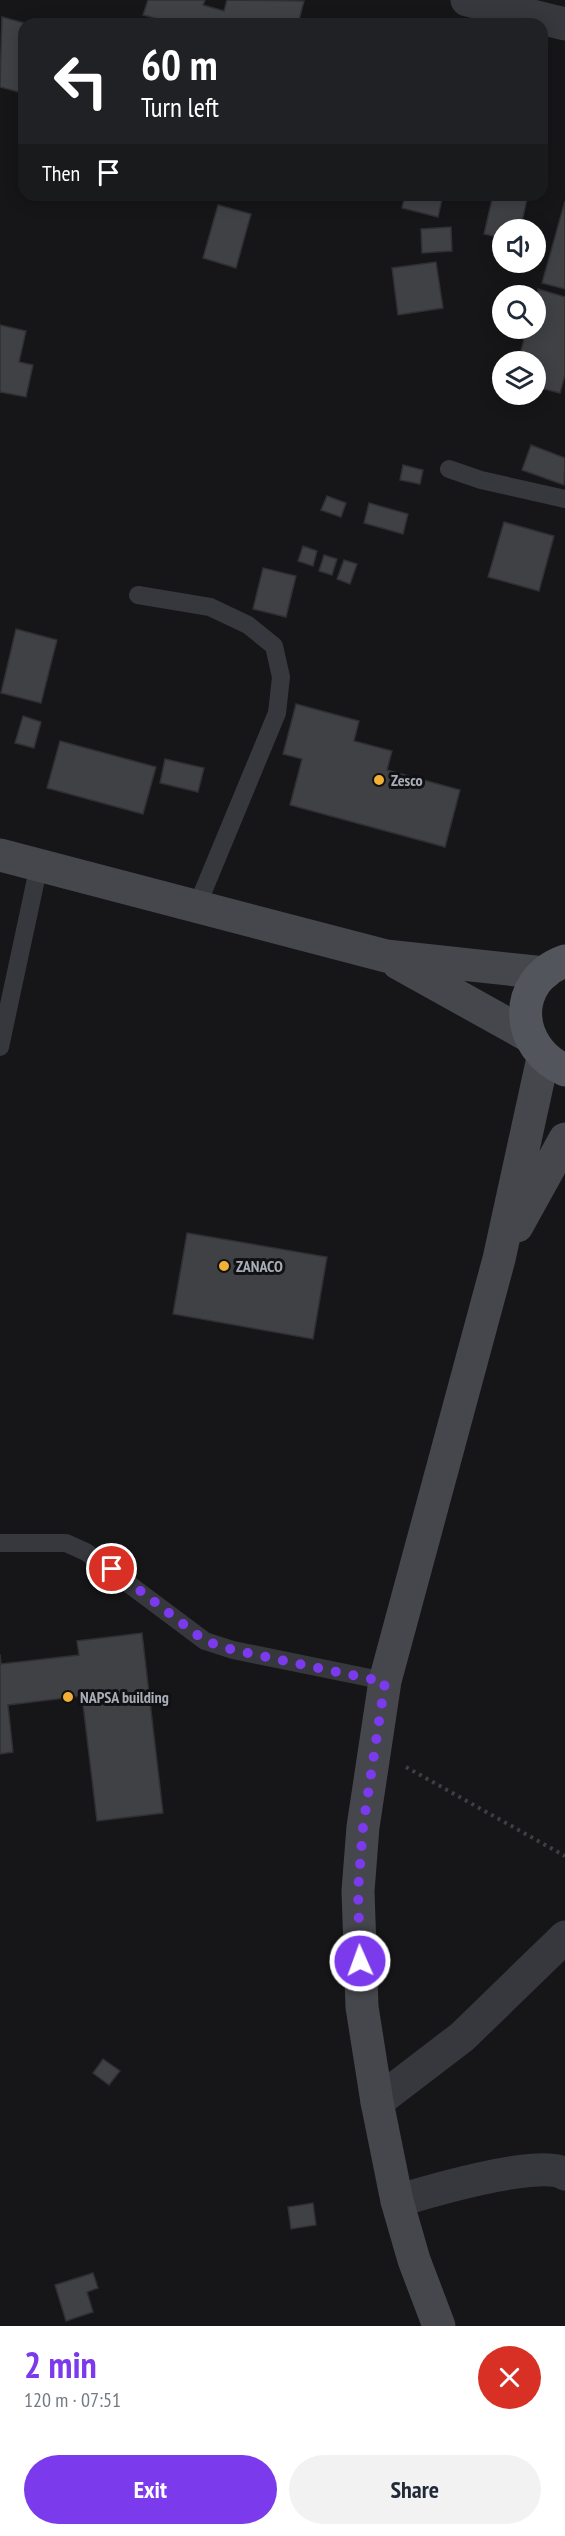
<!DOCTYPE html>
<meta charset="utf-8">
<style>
:root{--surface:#fff;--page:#f2f2f3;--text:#1f2937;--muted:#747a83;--accent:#7c3aed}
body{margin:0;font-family:"PT Sans Narrow",sans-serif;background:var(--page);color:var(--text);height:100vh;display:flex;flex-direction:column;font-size:22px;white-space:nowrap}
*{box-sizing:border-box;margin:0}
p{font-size:20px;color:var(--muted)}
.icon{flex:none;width:33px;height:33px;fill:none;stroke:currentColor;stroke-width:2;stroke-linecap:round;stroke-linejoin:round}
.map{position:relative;height:2326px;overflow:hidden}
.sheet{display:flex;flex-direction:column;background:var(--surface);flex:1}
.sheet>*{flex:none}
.top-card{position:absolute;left:18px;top:18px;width:530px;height:183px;border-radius:18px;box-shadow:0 3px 15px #0003;background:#202124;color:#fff;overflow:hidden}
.controls{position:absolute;left:492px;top:219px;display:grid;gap:12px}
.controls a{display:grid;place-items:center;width:54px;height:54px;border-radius:50%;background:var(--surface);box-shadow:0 3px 15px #0003;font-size:30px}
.pin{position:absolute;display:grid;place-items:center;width:51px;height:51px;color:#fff;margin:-26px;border:3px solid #fff;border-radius:50%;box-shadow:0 2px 6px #0007}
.me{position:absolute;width:66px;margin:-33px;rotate:358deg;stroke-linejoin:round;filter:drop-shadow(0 0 4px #0008)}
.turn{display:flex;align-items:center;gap:21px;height:126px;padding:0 24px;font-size:27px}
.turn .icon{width:78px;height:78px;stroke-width:2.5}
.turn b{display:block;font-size:42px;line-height:51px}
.then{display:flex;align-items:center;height:57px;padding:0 24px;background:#0003;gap:12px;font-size:22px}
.round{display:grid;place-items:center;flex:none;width:63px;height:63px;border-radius:32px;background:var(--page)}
.headline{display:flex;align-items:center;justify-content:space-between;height:102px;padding:0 24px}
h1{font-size:36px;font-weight:800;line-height:45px;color:var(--accent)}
.cta{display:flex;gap:12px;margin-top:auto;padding:12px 24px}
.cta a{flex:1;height:69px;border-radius:36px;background:var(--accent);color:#fff;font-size:24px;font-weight:800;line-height:69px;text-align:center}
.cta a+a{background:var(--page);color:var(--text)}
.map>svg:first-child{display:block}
</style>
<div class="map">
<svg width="565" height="2326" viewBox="0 0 565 2326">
<rect width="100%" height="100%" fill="#161618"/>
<!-- building -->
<path fill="#404145" stroke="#303034" stroke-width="1.5" d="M148 0H205L203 5 224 11 227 0 304 1 298 24H177L143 15Z
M2 17 28 24H24V73L19 92 0 87Z
M405 195H443L438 217 402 208Z
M493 195H528L520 230H502V238L484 234Z
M565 201V289L542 283Z
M218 205 251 214 236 268 203 258Z
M451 227 452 251 422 253 421 229Z
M436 262 443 308 398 315 392 268Z
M538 289 565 297V375L560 393 536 387V362H518L527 328H536Z
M0 325 26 331 19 362 33 365 26 397 0 392Z
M531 445 565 458 564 485 522 470Z
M403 465 423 470 420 484 400 480Z
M327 496 346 503 341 517 321 510Z
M369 503 408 514 403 534 364 523Z
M504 522 554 536 539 591 488 577Z
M303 546 317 551 313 566 298 561Z
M324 555 337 559 332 575 319 571Z
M344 560 357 564 350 584 337 579Z
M263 568 296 576 286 617 253 609Z
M16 629 57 640 41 703 1 693Z
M296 704 359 721 354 741 392 751 387 770 460 790 445 847 290 805 302 759 283 754Z
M23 716 41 722 34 748 15 743Z
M60 741 156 767 143 814 47 788Z
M165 759 204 768 198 792 160 783Z
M187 1233 327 1257 313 1339 173 1314Z
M142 1633 163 1813 97 1821 82 1696 8 1705 13 1752 0 1754V1654L1 1664 79 1655 77 1641Z
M103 2059 120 2071 109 2085 93 2073Z
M313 2203 316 2225 291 2229 288 2207Z
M93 2273 98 2288 87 2292 93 2312 66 2321 55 2285Z"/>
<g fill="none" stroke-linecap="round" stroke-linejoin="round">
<!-- path -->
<path stroke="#3d3f44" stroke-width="4" stroke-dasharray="3 4.5" stroke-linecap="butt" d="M406 1767 565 1856"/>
<!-- service -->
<path stroke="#37383d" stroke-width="18" d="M449 469 481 480 565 499
M138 595 210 607 248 625 274 646 281 677 277 713 197 906
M0 1047 39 865
M0 1543H66L86 1552 205 1641 233 1650 385 1681"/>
<!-- minor -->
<path stroke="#37383d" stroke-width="33" d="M467 0 565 24
M377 2102 462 2037 565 1937
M397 2201C427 2192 541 2158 565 2174"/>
<!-- secondary -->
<path stroke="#45474d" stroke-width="33" d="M0 855 386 956 545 973
M398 963 529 1036
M517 1226 565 1139
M439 2326 414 2260 397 2201 377 2102 362 2007 358 1891 363 1827 385 1681 499 1259 543 1058"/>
<!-- primary -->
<path stroke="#53555c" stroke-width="33" d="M565 961C510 981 515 1048 565 1070"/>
</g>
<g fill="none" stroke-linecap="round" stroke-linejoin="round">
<!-- route -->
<path stroke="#7c3aed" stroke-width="10" stroke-dasharray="0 18" d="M112 1569 205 1641 233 1650 385 1682 363 1827 358 1891 360 1961"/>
</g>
<!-- markers -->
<g fill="#f2b134" stroke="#111113" stroke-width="2">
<circle cx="379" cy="780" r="6"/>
<circle cx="224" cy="1266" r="6"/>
<circle cx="68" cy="1697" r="6"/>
</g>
<g text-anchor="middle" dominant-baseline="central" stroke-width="6" stroke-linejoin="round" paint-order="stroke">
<!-- poi labels -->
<g font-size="16" font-weight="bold" fill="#a8adb8" stroke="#111113" text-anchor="start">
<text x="391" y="780">Zesco</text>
<text x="236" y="1266">ZANACO</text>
<text x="80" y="1697">NAPSA building</text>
</g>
</g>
</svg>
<div class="controls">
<a><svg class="icon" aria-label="sound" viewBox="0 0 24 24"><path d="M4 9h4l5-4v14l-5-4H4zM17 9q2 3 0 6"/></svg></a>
<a><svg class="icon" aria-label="search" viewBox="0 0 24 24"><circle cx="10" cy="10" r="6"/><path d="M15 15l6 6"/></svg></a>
<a><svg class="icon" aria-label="layers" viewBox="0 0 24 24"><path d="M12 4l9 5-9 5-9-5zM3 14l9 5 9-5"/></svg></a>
</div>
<div class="pin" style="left:112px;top:1569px;background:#d93025"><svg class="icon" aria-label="arrive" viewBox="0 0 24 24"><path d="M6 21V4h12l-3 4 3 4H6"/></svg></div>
<svg class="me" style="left:360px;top:1961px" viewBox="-20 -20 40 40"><circle r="17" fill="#7c3aed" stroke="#fff" stroke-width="3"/><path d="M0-11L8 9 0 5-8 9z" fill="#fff"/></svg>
<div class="top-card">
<div class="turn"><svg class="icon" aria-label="left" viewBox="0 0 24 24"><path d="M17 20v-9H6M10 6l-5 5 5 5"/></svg><div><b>60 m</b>Turn left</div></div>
<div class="then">Then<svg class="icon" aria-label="arrive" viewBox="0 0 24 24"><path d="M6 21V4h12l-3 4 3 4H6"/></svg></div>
</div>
</div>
<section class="sheet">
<div class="headline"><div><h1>2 min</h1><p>120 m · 07:51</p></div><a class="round" style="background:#d93025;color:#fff"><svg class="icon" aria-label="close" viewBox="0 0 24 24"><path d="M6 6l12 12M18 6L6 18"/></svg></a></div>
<div class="cta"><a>Exit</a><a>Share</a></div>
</section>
